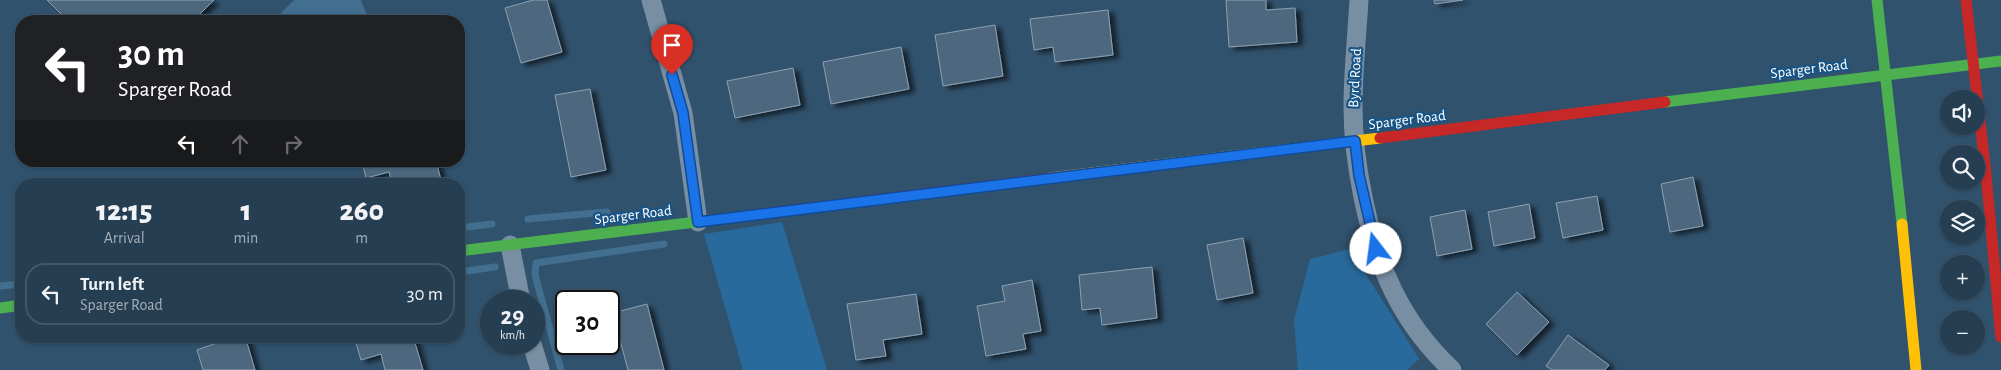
<!DOCTYPE html>
<meta charset="utf-8">
<style>
:root{--surface:#253e52;--page:#2d4559;--text:#f1f3f6;--muted:#a3aeb8;--line:#425769}
body{margin:0;font-family:"Alegreya Sans",sans-serif;background:var(--page);color:var(--text);height:100vh;display:flex;flex-direction:column;font-size:19px;white-space:nowrap}
*{box-sizing:border-box;margin:0}
p{font-size:16px;color:var(--muted)}
.icon{flex:none;width:28px;height:28px;fill:none;stroke:currentColor;stroke-width:2;stroke-linecap:round;stroke-linejoin:round}
.map{position:relative;flex:1;overflow:hidden}
.side{position:absolute;left:15px;top:178px;width:450px;height:165px;display:flex;flex-direction:column;background:var(--surface);border-radius:20px;box-shadow:0 1px 4px #0004,0 0 0 1px var(--line)}
.side>*{flex:none}
.banner{position:absolute;left:15px;top:15px;width:450px;height:152px;border-radius:20px;box-shadow:0 1px 4px #0004,0 0 0 1px var(--line);background:#202124;color:#fff;overflow:hidden}
.buttons{position:absolute;left:1940px;top:90px;display:grid;gap:10px}
.buttons a{display:grid;place-items:center;width:45px;height:45px;border-radius:50%;background:var(--surface);box-shadow:0 1px 4px #0004,0 0 0 1px var(--line);font-size:25px}
.speed{position:absolute;left:480px;top:290px;display:flex;gap:10px;font-size:25px;font-weight:700;text-align:center}
.speed>*{display:grid;place-content:center;width:65px;height:65px;border-radius:50%;background:var(--surface);box-shadow:0 1px 4px #0004,0 0 0 1px var(--line);line-height:1}
.speed small{font-size:12px;font-weight:400}
.speed .limit{border:2px solid #111;border-radius:8px;background:#fff;color:#111}
.pin{position:absolute;display:grid;place-items:center;width:42px;height:42px;color:#fff;margin:-51px -21px;border-radius:50% 50% 50% 0;rotate:-45deg;box-shadow:0 0 5px #0007}
.pin .icon{rotate:45deg}
.me{position:absolute;width:55px;margin:-28px;rotate:345deg;stroke-linejoin:round;filter:drop-shadow(0 0 4px #0008)}
.turn{display:flex;align-items:center;gap:18px;height:105px;padding:0 20px;font-size:22px}
.turn .icon{width:65px;height:65px;stroke-width:2.5}
.turn b{display:block;font-size:35px;line-height:42px}
.lanes{display:flex;align-items:center;height:48px;padding:0 20px;background:#0003;justify-content:center;gap:25px;direction:ltr}
.lanes .off{opacity:.35}
.eta{display:flex;justify-content:space-evenly;align-items:center;height:85px;text-align:center}
.eta b{font-size:30px;font-weight:800;line-height:35px}
ul{padding:0;list-style:none}
li{display:flex;align-items:center;gap:15px;height:62px;margin:0 10px 8px;padding:0 10px;border:2px solid var(--line);border-radius:20px}
li div{flex:1}
li b{display:block;font-size:19px}
li em{font-style:normal}
.map>svg:first-child{display:block}
</style>
<div class="map">
<svg width="2001" height="370" viewBox="0 0 2001 370">
<defs>
<filter id="shadow"><feDropShadow dx="5.5" dy="3" stdDeviation="2.5" flood-color="#0009"/></filter>
</defs>
<rect width="100%" height="100%" fill="#31526d"/>
<!-- green -->
<path fill="#296a9c" d="M782 222 827 370H743L704 234Z
M1350 249 1419 359 1407 370H1298L1294 320 1310 259Z"/>
<!-- water -->
<path fill="#426e90" d="M294 0H361L369 21H273Z"/>
<g fill="none" stroke-linecap="round" stroke-linejoin="round">
<!-- stream -->
<path stroke="#426e90" stroke-width="7" d="M528 219 607 212
M459 228 492 224
M459 272 495 267
M0 286 21 284
M561 370 535 275 536 263 664 244"/>
</g>
<!-- building -->
<path fill="#4e687e" stroke="#8ba0b1" filter="url(#shadow)" d="M47 0H214L193 21H68Z
M533 0H547L562 52 521 63 505 8Z
M1226 0H1266V10L1295 8 1297 42 1229 47Z
M1434 0H1463L1435 4Z
M1108 10 1113 55 1055 62 1053 47 1034 50 1030 19Z
M995 25 1003 76 943 86 935 35Z
M901 47 909 89 831 104 823 62Z
M793 68 800 105 735 118 727 81Z
M590 89 606 170 571 177 555 95Z
M362 161H436L442 184H392L389 172 366 178Z
M1693 177 1703 226 1670 232 1661 184Z
M1597 196 1603 230 1563 238 1556 203Z
M1529 204 1535 238 1494 246 1488 212Z
M1465 210 1472 249 1437 256 1430 217Z
M1243 238 1253 293 1217 300 1207 245Z
M1152 267 1157 318 1102 325 1100 308 1082 310 1079 275Z
M1032 280 1041 331 1023 334 1026 349 986 356 977 306 1005 301 1002 286Z
M1517 292 1549 322 1517 355 1486 324Z
M916 294 922 334 883 340 886 356 856 360 847 304Z
M647 304 664 370H628L613 313Z
M1568 335 1609 365 1605 370H1552L1546 366Z
M236 336H245L255 370H203L197 350Z
M354 336H413L423 370H385L381 354 361 360Z"/>
<g fill="none" stroke-linecap="round" stroke-linejoin="round">
<!-- street -->
<path stroke="#788ea3" stroke-width="19" d="M651 0 683 113 698 222
M1359 0C1357 35 1353 71 1353 107 1353 137 1357 168 1363 197 1377 266 1400 321 1452 370
M510 245 521 301
M532 344 540 370"/>
<!-- fast -->
<path stroke="#4caf50" stroke-width="11" d="M1877 0 1902 224
M1665 102 2001 61
M459 251 745 216
M0 308 21 305"/>
<!-- slow -->
<path stroke="#ffc107" stroke-width="11" d="M1050 178 1380 138
M1902 224 1916 370"/>
<!-- jam -->
<path stroke="#c62828" stroke-width="11" d="M1966 0 1986 174 2001 337
M1380 138 1665 102
M745 216 1050 178"/>
</g>
<g fill="none" stroke-linecap="round" stroke-linejoin="round">
<!-- route casing -->
<g stroke="#114b97" stroke-width="12">
<path id="route" d="M672 75 683 113 698 222 1355 141 1359 175 1376 249"/>
</g>
<!-- route -->
<use href="#route" stroke="#1a73e8" stroke-width="9"/>
</g>
<g text-anchor="middle" dominant-baseline="central" stroke-width="4.5" stroke-linejoin="round" paint-order="stroke">
<!-- street labels -->
<g font-size="15" fill="#fff" stroke="#185586">
<text transform="translate(1809 69) rotate(-7)">Sparger Road</text>
<text transform="translate(1355 78) rotate(-87)">Byrd Road</text>
<text transform="translate(1407 120) rotate(-7)">Sparger Road</text>
<text transform="translate(633 215) rotate(-7)">Sparger Road</text>
</g>
</g>
</svg>
<div class="buttons">
<a><svg class="icon" aria-label="sound" viewBox="0 0 24 24"><path d="M4 9h4l5-4v14l-5-4H4zM17 9q2 3 0 6"/></svg></a>
<a><svg class="icon" aria-label="search" viewBox="0 0 24 24"><circle cx="10" cy="10" r="6"/><path d="M15 15l6 6"/></svg></a>
<a><svg class="icon" aria-label="layers" viewBox="0 0 24 24"><path d="M12 4l9 5-9 5-9-5zM3 14l9 5 9-5"/></svg></a>
<a>+</a>
<a>−</a>
</div>
<div class="speed"><div>29<small>km/h</small></div><div class="limit">30</div></div>
<div class="pin" style="left:672px;top:75px;background:#d93025"><svg class="icon" aria-label="arrive" viewBox="0 0 24 24"><path d="M6 21V4h12l-3 4 3 4H6"/></svg></div>
<svg class="me" style="left:1376px;top:249px" viewBox="-20 -20 40 40"><circle r="19" fill="#fff"/><path d="M0-13L10 11 0 6-10 11z" fill="#1a73e8"/></svg>
<div class="banner">
<div class="turn"><svg class="icon" aria-label="left" viewBox="0 0 24 24"><path d="M17 20v-9H6M10 6l-5 5 5 5"/></svg><div><b>30 m</b>Sparger Road</div></div>
<div class="lanes"><svg class="icon" aria-label="left" viewBox="0 0 24 24"><path d="M17 20v-9H6M10 6l-5 5 5 5"/></svg><svg class="icon off" aria-label="ahead" viewBox="0 0 24 24"><path d="M12 20V5M6 11l6-6 6 6"/></svg><svg class="icon off" aria-label="right" viewBox="0 0 24 24"><path d="M7 20v-9h11M14 6l5 5-5 5"/></svg></div>
</div>
<section class="side">
<div class="eta">
<div><b>12:15</b><p>Arrival</p></div>
<div><b>1</b><p>min</p></div>
<div><b>260</b><p>m</p></div>
</div>
<ul>
<li><svg class="icon" aria-label="left" viewBox="0 0 24 24"><path d="M17 20v-9H6M10 6l-5 5 5 5"/></svg><div><b>Turn left</b><p>Sparger Road</p></div><em>30 m</em></li>
</ul>
</section>
</div>
